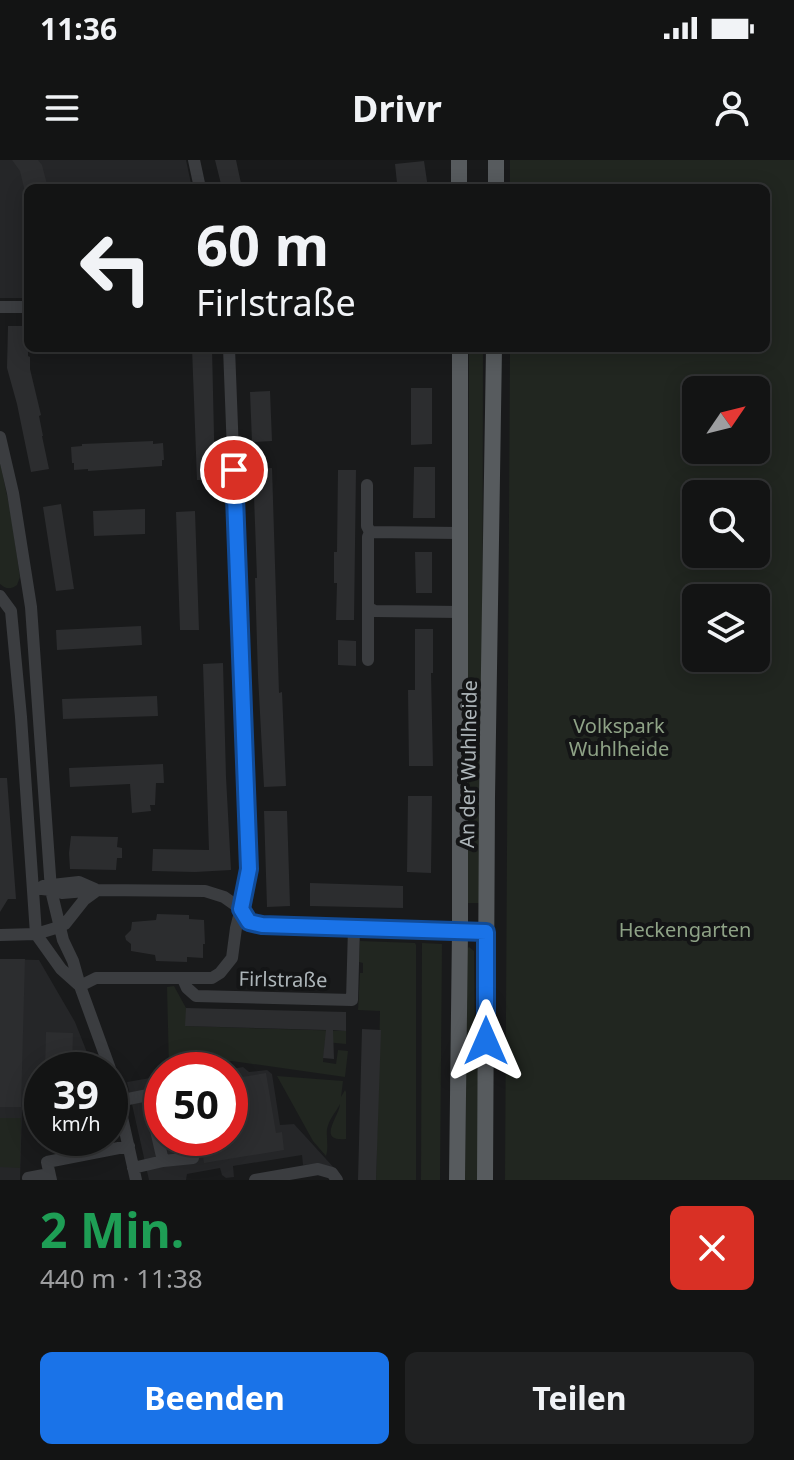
<!DOCTYPE html>
<html lang="de">
<meta charset="utf-8">
<style>
:root{--surface:#131414;--page:#202122;--text:#f1f3f6;--muted:#9d9ea0;--line:#323334;--accent:#1a73e8}
body{margin:0;font-family:"Noto Sans",sans-serif;background:var(--page);color:var(--text);height:100vh;display:flex;flex-direction:column;font-size:30px;white-space:nowrap}
*{box-sizing:border-box;margin:0}
p{font-size:26px;color:var(--muted)}
.icon{flex:none;width:44px;height:44px;fill:none;stroke:currentColor;stroke-width:2;stroke-linecap:round;stroke-linejoin:round}
.map{position:relative;height:1020px;overflow:hidden}
.sheet{display:flex;flex-direction:column;background:var(--surface);flex:1}
.sheet>*{flex:none}
.hud{position:absolute;left:24px;top:24px;width:746px;height:168px;border-radius:12px;box-shadow:0 4px 20px #0003,0 0 0 2px var(--line);background:#131414;color:var(--text);overflow:hidden}
.needle{width:52px;rotate:55deg}
.buttons{position:absolute;left:682px;top:216px;display:grid;gap:16px}
.buttons a{display:grid;place-items:center;width:88px;height:88px;border-radius:12px;background:var(--surface);box-shadow:0 4px 20px #0003,0 0 0 2px var(--line);font-size:40px}
.speed{position:absolute;left:24px;top:892px;display:flex;gap:16px;font-size:40px;font-weight:700;text-align:center}
.speed>*{display:grid;place-content:center;width:104px;height:104px;border-radius:50%;background:var(--surface);box-shadow:0 4px 20px #0003,0 0 0 2px var(--line);line-height:1}
.speed small{font-size:20px;font-weight:400}
.speed .limit{border:12px solid #d22;background:#fff;color:#111}
.pin{position:absolute;display:grid;place-items:center;width:68px;height:68px;color:#fff;margin:-34px;border:4px solid #fff;border-radius:50%;box-shadow:0 2px 8px #0007}
.me{position:absolute;width:88px;margin:-44px;rotate:0deg;stroke-linejoin:round;filter:drop-shadow(0 0 6px #0008)}
.turn{display:flex;align-items:center;gap:28px;height:168px;padding:0 40px;font-size:36px}
.turn .icon{width:104px;height:104px;stroke-width:2.5}
.turn b{display:block;font-size:56px;line-height:68px}
.round{display:grid;place-items:center;flex:none;width:84px;height:84px;border-radius:12px;background:var(--page)}
.head{display:flex;align-items:center;justify-content:space-between;height:136px;padding:0 40px}
h1{font-size:48px;font-weight:700;line-height:60px;color:#1e9e55}
.button{display:flex;gap:16px;margin-top:auto;padding:16px 40px}
.button a{flex:1;height:92px;border-radius:12px;background:var(--accent);color:#fff;font-size:32px;font-weight:700;line-height:92px;text-align:center}
.button a+a{background:var(--page);color:var(--text)}
.status{display:flex;justify-content:space-between;align-items:center;height:56px;padding:0 40px;background:var(--surface);direction:ltr}
.status svg{height:22px;fill:currentColor}
header{display:flex;justify-content:space-between;align-items:center;height:104px;padding:0 40px;background:var(--surface);font-size:36px;font-weight:700}
.map>svg:first-child{display:block}
</style>
<div class="status"><b>11:36</b><svg viewBox="0 0 49 12"><path d="M0 12V9h3v3zM5 12V6h3v6zM10 12V3h3v9zM15 12V0h3v12zM26 1h20v11H26zM47 4h2v5h-2z"/></svg></div>
<header><svg class="icon" aria-label="menu" viewBox="0 0 24 24"><path d="M4 6h16M4 12h16M4 18h16"/></svg>Drivr<svg class="icon" aria-label="person" viewBox="0 0 24 24"><circle cx="12" cy="8" r="4"/><path d="M4 21q1-7 8-7t8 7"/></svg></header>
<div class="map">
<svg width="794" height="1020" viewBox="0 0 794 1020">
<rect width="100%" height="100%" fill="#191a1b"/>
<!-- built -->
<path fill="#252628" d="M0 0H186L192 28H28V138H0Z
M0 799 39 800 75 862 94 910H42V950H22L20 1020H0Z
M243 907 249 912 267 910 272 914 280 965 294 964 336 1010 321 1004 303 1005 302 995 233 1006 234 1017 226 1018 222 1015 220 1008 187 1014 186 1020H149L127 922 162 916V978H230V910H225Z"/>
<!-- green -->
<path fill="#212620" fill-rule="evenodd" d="M510 0H794V1020H505L510 188H766V28H510ZM696 230H756V290H696ZM696 334H756V394H696ZM696 438H756V498H696Z
M469 188H483L482 674 480 743H467Z
M0 302 11 354 20 417 17 425C10 430 6 429 0 424Z
M360 781 415 783 416 785V1020H376L380 851 358 850 360 813H363V803L359 802Z
M422 783 442 784 440 1020H421Z
M469 787 474 791V795L475 876 480 933 479 1020H465L467 789Z
M174 826 186 848V866L346 871V884L325 882 323 902 336 904 338 890 348 891 345 917 232 901 169 907 167 827Z
M277 916 343 921 341 937 345 930 346 932V979C316 982 339 957 340 944 336 952 329 959 327 969 326 978 329 986 326 996L313 981Z
M0 958H21L20 1008 0 1007Z"/>
<!-- building -->
<path fill="#2c2d2f" d="M12 0H38L42 5 48 28H24L20 11Z
M215 0H236L242 28H222Z
M424 1 428 28H409L408 22 397 23 395 4Z
M8 166H28V196L30 197V209L41 255 39 256 43 276H42L49 309 31 312 17 244 7 208Z
M192 188H212L215 320H197Z
M411 228H432V284L411 285Z
M270 231 272 281 252 282 250 232Z
M153 281V284L163 283 164 300H162V306L88 311V309L74 310V303H72L71 287 82 286V284Z
M414 307H435V358H413Z
M272 308 279 533 282 532 286 626 264 627 258 516 255 418H257L253 309Z
M338 310H356L354 460H336L337 423H334V392H337Z
M61 344 74 429 56 431 43 347Z
M145 349V374L94 376 93 351Z
M195 351 199 470H180L176 352Z
M415 392H432V433H416Z
M141 466 142 485 57 490 56 470Z
M415 469H433V513H431L433 606H409L408 530H415Z
M338 480 356 481V506L338 505Z
M223 503 226 617 231 710 195 712 152 711 153 689 209 690 203 504Z
M157 536 158 556 63 559 62 539Z
M163 604 164 623H156L155 645H150L151 651 132 653 130 624 70 627 69 608Z
M0 618H7L16 739H8L0 752Z
M408 636H432L431 713 407 712Z
M264 651H287L290 746 267 747Z
M71 676 118 677 117 687 122 688V698H117L116 710 70 709 69 693Z
M310 723 403 726V748L310 746Z
M157 754 189 755V759L204 760 205 784H203V798L187 797V802L156 801 155 795 131 791V784L126 780 125 776 131 770 132 762 156 760Z
M0 799H25L21 947H0Z
M186 848 346 852V871L333 870 334 899 323 898 326 870 185 866Z
M362 869 381 870 376 1020H358Z
M46 872 73 873 72 910H45Z
M266 913 276 973 282 972 284 990 204 1003 200 978H230V919Z"/>
<g fill="none" stroke-linecap="round" stroke-linejoin="round">
<!-- minor -->
<path stroke="#3b3d40" stroke-width="12" d="M194 0 200 28
M0 147H28
M0 277 13 333 31 447 51 730 63 780 73 801 80 826 113 917 136 1020
M367 325V366L370 372 368 377V500
M370 372 459 373
M0 436 11 451 21 557 36 774 61 809 80 826
M369 448 375 451 460 452
M43 726 79 722 95 729
M33 728 51 730 62 733 98 730 205 731 224 737 241 749 249 762 262 765 486 772
M0 775 36 774 59 767 65 764 84 740 95 732
M183 819 187 828 196 836 352 840 354 768
M80 826 96 818H212L220 813 232 798 236 768 248 721 249 709 229 188
M118 941 148 935 163 1001 133 1008
M163 1001 193 998 188 978
M28 1018 49 1014
M51 1020 47 1002 129 986
M255 1020 318 1009 332 1013 337 1020"/>
<!-- major -->
<path stroke="#575b5e" stroke-width="16" d="M459 0V28
M496 0V28
M457 1020 460 771V188
M485 1020 487 637 494 188"/>
</g>
<g fill="none" stroke-linecap="round" stroke-linejoin="round">
<!-- route casing -->
<g stroke="#114b97" stroke-width="20">
<path id="route" d="M234 310 249 709 241 749 249 762 262 765 486 772V881"/>
</g>
<!-- route -->
<use href="#route" stroke="#1a73e8" stroke-width="14"/>
</g>
<g text-anchor="middle" dominant-baseline="central" stroke-width="8" stroke-linejoin="round" paint-order="stroke">
<!-- park labels -->
<g font-size="20" fill="#8ea286" stroke="#141516">
<text x="619" y="565">Volkspark<tspan x="619" dy="23">Wuhlheide</tspan></text>
<text x="685" y="769">Heckengarten</text>
</g>
<!-- street labels -->
<g font-size="20" fill="#adb5b9" stroke="#141516">
<text transform="translate(468 604) rotate(-89)">An der Wuhlheide</text>
<text transform="translate(283 819) rotate(1)">Firlstraße</text>
</g>
</g>
</svg>
<div class="buttons">
<a><svg class="needle" viewBox="-14 -14 28 28"><path d="M0-13l5 13h-10z" fill="#e53935"/><path d="M0 13l5-13h-10z" fill="#9d9ea0"/></svg></a>
<a><svg class="icon" aria-label="search" viewBox="0 0 24 24"><circle cx="10" cy="10" r="6"/><path d="M15 15l6 6"/></svg></a>
<a><svg class="icon" aria-label="layers" viewBox="0 0 24 24"><path d="M12 4l9 5-9 5-9-5zM3 14l9 5 9-5"/></svg></a>
</div>
<div class="speed"><div>39<small>km/h</small></div><div class="limit">50</div></div>
<div class="pin" style="left:234px;top:310px;background:#d93025"><svg class="icon" aria-label="arrive" viewBox="0 0 24 24"><path d="M6 21V4h12l-3 4 3 4H6"/></svg></div>
<svg class="me" style="left:486px;top:881px" viewBox="-20 -20 40 40"><path d="M0-17L14 15 0 8-14 15z" fill="#1a73e8" stroke="#fff" stroke-width="4"/></svg>
<div class="hud">
<div class="turn"><svg class="icon" aria-label="left" viewBox="0 0 24 24"><path d="M17 20v-9H6M10 6l-5 5 5 5"/></svg><div><b>60 m</b>Firlstraße</div></div>
</div>
</div>
<section class="sheet">
<div class="head"><div><h1>2 Min.</h1><p>440 m · 11:38</p></div><a class="round" style="background:#d93025;color:#fff"><svg class="icon" aria-label="close" viewBox="0 0 24 24"><path d="M6 6l12 12M18 6L6 18"/></svg></a></div>
<div class="button"><a>Beenden</a><a>Teilen</a></div>
</section>
